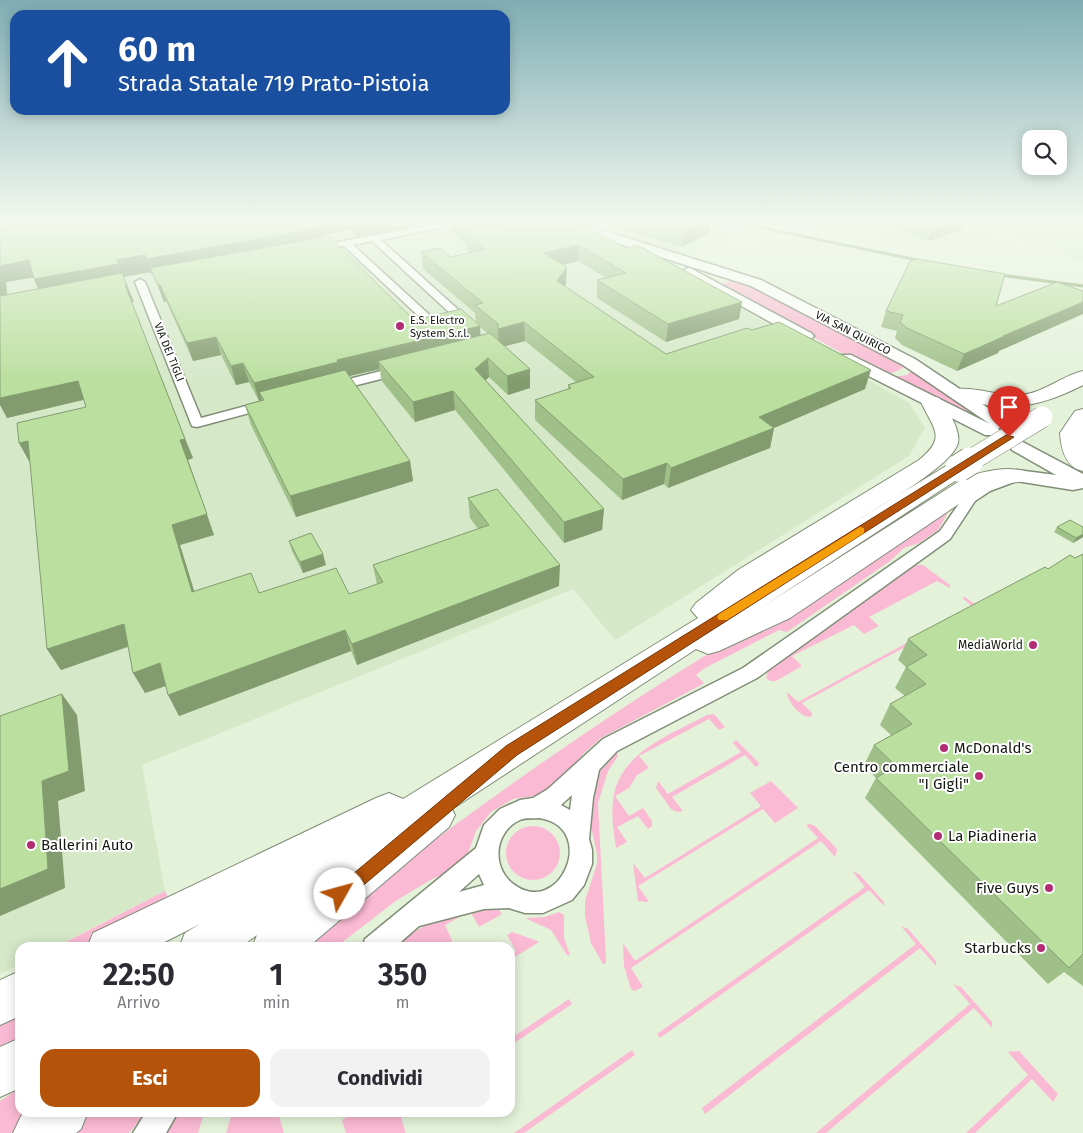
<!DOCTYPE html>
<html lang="it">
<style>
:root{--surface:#fff;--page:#f2f2f3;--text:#2b2b33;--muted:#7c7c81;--accent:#b45309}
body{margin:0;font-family:"Fira Sans",sans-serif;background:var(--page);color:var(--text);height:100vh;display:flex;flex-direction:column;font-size:19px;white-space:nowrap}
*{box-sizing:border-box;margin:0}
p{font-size:16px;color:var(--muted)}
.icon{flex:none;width:28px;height:28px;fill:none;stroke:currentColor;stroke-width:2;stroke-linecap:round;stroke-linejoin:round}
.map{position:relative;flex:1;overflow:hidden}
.drawer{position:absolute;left:15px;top:942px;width:500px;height:175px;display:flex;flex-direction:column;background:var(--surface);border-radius:15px;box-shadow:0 2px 12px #0003}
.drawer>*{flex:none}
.top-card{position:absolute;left:10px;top:10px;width:500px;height:105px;border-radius:15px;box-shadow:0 2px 12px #0003;background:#1a4fa0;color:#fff;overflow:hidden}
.buttons{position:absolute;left:1022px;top:130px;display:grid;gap:10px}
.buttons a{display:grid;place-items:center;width:45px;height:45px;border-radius:10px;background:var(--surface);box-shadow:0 2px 12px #0003;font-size:25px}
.pin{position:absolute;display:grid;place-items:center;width:42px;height:42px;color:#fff;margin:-51px -21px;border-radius:50% 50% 50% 0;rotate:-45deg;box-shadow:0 0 5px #0007}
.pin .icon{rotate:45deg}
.me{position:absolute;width:55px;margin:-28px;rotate:52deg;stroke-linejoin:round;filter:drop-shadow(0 0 4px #0008)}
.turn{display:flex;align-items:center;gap:18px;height:105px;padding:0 25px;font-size:22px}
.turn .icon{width:65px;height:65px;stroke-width:2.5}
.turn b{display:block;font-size:35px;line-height:42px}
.eta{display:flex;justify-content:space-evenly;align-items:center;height:85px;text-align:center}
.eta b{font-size:30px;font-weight:700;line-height:35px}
.action{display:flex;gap:10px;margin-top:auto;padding:10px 25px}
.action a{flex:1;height:58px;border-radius:15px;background:var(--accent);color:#fff;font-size:20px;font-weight:700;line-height:58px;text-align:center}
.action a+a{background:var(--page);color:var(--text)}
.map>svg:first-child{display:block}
</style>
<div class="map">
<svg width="1083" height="1133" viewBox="0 0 1083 1133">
<rect width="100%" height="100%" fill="#e4f2da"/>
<!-- built -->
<path fill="#d5e8c8" d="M0 223H700L737 232 669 268 909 403 925 427 909 456 615 640 573 589 142 765 165 891 54 947 20 948V964L0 974Z
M786 223H1083V261L1004 234 953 249Z"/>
<!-- green -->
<path fill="#fbbad4" d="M732 280H744L901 362 903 368 892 373 873 370 725 289 723 284Z
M914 368 1031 446H1028L886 378 907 375Z
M945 512 947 514 938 530 919 543 904 548 890 561 787 632 779 630 705 668 696 675 704 683 703 684 601 738 584 753 557 785 543 795 513 799 491 812 476 831 468 853 445 875 434 878 397 900 336 947 290 948C415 853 541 759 674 675 763 619 855 566 945 512Z
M915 565H923L950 585V588L937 581 869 617 879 626 864 634 854 625 792 656 802 666 776 681H770L766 678 768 671Z
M965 597 976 605 975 609 802 703 813 714 810 717C800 717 787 701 787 692L798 702 973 607 962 598Z
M714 714 725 727 719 730 709 719 639 756 649 768 637 775 629 788 615 796 629 816 643 808 652 821V826L648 829 638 816 617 827 627 842 616 848C614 833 611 818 613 802 617 753 670 735 707 715Z
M736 740 759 763 758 766 756 767 745 755 672 797 683 811 677 812 671 809 656 788 658 781 668 794 741 752 733 743Z
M617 753 618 756 608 771 598 803 606 960V963L603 964 591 943 585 916V901L597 864V854L590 822 592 783 598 773Z
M771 781 798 808 775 823 763 809 638 886 649 902 638 901 633 863 645 878 761 806 750 793Z
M810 824 815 826 836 848 837 851 835 857 821 841 631 968 643 987 634 991 631 989 624 966 623 943 635 961 818 838 806 825Z
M506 853a27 27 0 1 1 54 0a27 27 0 1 1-54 0Z
M852 871 859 874 884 902V906L869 890 660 1038 657 1034 865 887Z
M165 891 170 903 83 947 54 948Z
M479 907 499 910 502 914 479 927 470 911 445 925 453 943 444 947 395 948C416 927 450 910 479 907Z
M559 912 564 915V938L570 955H567L551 930 525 918 545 917Z
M901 926 908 929 936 961V966L920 948 705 1114 702 1108 916 944Z
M512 932 535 940 539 942 510 960V955L516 951 507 935Z
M953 984 961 987 992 1022V1028L974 1008 826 1133H816L970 1004Z
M569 999 572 1004 510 1046V1039Z
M20 1004V1036L0 1048V1014Z
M632 1050 635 1055 524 1133H514Z
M1019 1051 1058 1094 1053 1102 1032 1079 975 1133H966L1028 1075 1008 1052Z
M20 1088V1112L38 1113 11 1133H0V1101Z
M79 1113H146L129 1133H53Z
M180 1113H204L198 1133H163Z
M232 1113H278L284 1133H226Z
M353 1113H409L401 1118 406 1133H346L342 1120Z"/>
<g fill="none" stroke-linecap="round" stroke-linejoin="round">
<!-- stream -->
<path stroke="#81a366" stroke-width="3" d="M739 223 922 261
M1000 275 1083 286"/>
<!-- street casing -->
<g stroke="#818e78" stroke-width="3">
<path id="street" d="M441 223H460L381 240 473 323V327H465L372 241 353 245 434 319 449 318V322L428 325 344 246 316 252 311 249 316 246Z
M140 279 145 282 201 418 268 400 272 401 274 404 272 407 197 427 192 426 135 282Z
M401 366 405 367V373L333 391 327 387 329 384Z
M1009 475 1014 476 1016 479 1014 482 990 491 975 501 950 539 757 678 617 751 599 770 593 798 589 839 592 850V864L584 885 572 900 543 913H525L509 908 484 909 419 926 394 948H362L365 939 476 848 484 825 500 809 520 800 533 798 548 789 603 739 743 668 940 531 965 495 980 485ZM572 795 570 810 561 805ZM539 818C600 827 559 921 512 883 491 866 495 831 520 820 527 817 532 819 539 818ZM479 874 484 885 459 892Z
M146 1112H178L166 1133H133Z"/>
</g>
<!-- secondary casing -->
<g stroke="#818e78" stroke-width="3">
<path id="secondary" d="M543 223H567L605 231 761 280 915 359 1012 424 1009 428H998L1000 431 997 435H985L839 361 837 358 839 355H851L990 424 903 365 751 286 598 237 545 225Z
M690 268 811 333 814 336 811 339H801L685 275 683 272 685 269Z
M1019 440 1083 474V488L1073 490 1010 480 1007 476 1010 472 1017 470 1056 475 1012 450 1010 446 1012 442Z"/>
</g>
<!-- highway casing -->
<g stroke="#818e78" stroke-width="2">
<path id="highway" d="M1083 371V385C1035 410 1004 411 952 398L949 394 952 390C972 385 999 397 1021 395 1044 393 1061 376 1083 371Z
M932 396 939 398C947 408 961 430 958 443 952 467 873 510 849 525L951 463 959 461 967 463 971 468 967 473 762 607 966 477C986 471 1005 466 1025 471L1029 476 1025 481 984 487 790 618 719 651 708 654 696 649 452 809 455 815 449 827 307 948H252L257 935 239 948H179L185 933 200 924 153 948H87L93 933 376 798 389 793 403 799 698 618 691 610 696 603 738 570 919 460C947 437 934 430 921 402L925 398Z
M1083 409V471C1065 467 1061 449 1060 433L1075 411Z
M20 971V1016L0 1025V980Z
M20 1038V1088L0 1097V1047Z
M25 1112H88L81 1129 76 1133H13L21 1116Z"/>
</g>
<!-- street -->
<use href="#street" fill="#fff" fill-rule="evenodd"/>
<!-- secondary -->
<use href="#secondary" fill="#fff" fill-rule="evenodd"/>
<!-- highway -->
<use href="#highway" fill="#fff" fill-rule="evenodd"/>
<!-- highway-bridge-far1 casing -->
<g stroke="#818e78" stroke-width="22" stroke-linecap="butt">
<path id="highway-bridge-far1" d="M968 462 1042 417"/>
</g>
<!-- highway-bridge casing -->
<g stroke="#818e78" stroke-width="29" stroke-linecap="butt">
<path id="highway-bridge" d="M959 468 970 461"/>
</g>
<!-- highway-bridge-far1 -->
<use href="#highway-bridge-far1" stroke="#fff" stroke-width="21"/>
<!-- highway-bridge -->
<use href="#highway-bridge" stroke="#fff" stroke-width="27"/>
</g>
<!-- wall -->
<path fill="#a0c089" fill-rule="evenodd" d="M0 223H432L357 237 349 230 322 235V237L414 320 481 335 488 334 476 323 475 313 423 269 421 252 451 257 470 253 467 250 466 244 451 232 450 223H589V228L626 248 742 302 739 319 666 342 597 298V280L606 278 578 261 563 265 566 284 565 286 666 354 865 389 774 428 770 448 668 488 664 484 622 500 535 420V400L568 389V385L576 382 525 341 504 346 530 369V388L508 395 489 377 485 380 604 509 602 530 564 543 455 410 415 422 381 380 380 369 349 376 410 461 413 481 296 517 251 425 245 405 262 401H259L249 382 236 385 221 355 193 361 166 301 164 302 153 275H152L151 272 124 277 134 302H131L193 458 188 460 214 535 180 545 194 592 259 593 349 594 377 585 373 565 478 529 470 518 468 498 559 586 357 665 351 651 179 716 166 686 145 693 128 647 61 670 47 649 86 407 84 400 7 418ZM33 277 38 289 7 295 6 282Z
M601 223H711L710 232 682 247Z
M884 223H965L963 229 928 241 884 224Z
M996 306 999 351 998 353 957 371 902 345 895 338 897 331 881 327 886 311Z
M1057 527 1083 537 1073 543 1054 532Z
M289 541 326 565 303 573 292 551Z
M1083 554V986L1064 972 1048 984 865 798 876 778 864 765 874 745 891 735 880 725 890 704 905 696 895 688 906 667 898 660 908 639 1048 569Z"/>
<!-- shaded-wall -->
<path fill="#829c6f" d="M314 223H348L349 230 322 235 323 243 150 268 153 275H152L146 259Z
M354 223H432L357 237Z
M589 223 588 239 582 224Z
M699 223H711L710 232 682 247 683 231Z
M949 223H965L963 229 928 241 932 229Z
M578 245V261L544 269V253Z
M145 255 151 272 123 277 41 296 34 279 117 260Z
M29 260 37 277 6 282 8 303 0 304V266Z
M567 267 566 284 557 298V281Z
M125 285H127L134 302H131Z
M158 285H160L166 301 164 302Z
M742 302 739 319 666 342 668 324Z
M1083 302V314L999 351 998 353 957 371 964 354 1003 336Z
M524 322 525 341 499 348 498 329Z
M480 326 481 344 378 361 380 369 341 378 259 392 262 400 259 401 254 383 337 360Z
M216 337 221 355 193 361 187 343Z
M488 358 489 377 477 389 475 369Z
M243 363 249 382 236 385 231 366Z
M530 369V388L508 395 507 376Z
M871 370 865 389 774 428 770 448 668 488 671 468 759 417Z
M78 381 86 399 7 418 0 405V398Z
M453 391 455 410 415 422 413 402Z
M185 439 193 458 188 460 214 535 180 545 201 613 192 592 172 525 180 440Z
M28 441 30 463 19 443Z
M410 461 413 481 296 517 290 496Z
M667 463 664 484 622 500 623 479Z
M604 509 602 530 564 543V522Z
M1083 534V537L1073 543 1076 538Z
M323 554 326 565 303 573 300 562Z
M560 565 559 586 357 665 352 644Z
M124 624 135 644 61 670 47 649Z
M345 630 351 651 179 716 168 695Z
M160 663 171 684 145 693 133 673Z
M62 694 77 715 85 791 58 801 65 888 0 916V889L42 781Z"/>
<!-- building -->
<path fill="#badf9f" stroke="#829c6f" d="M0 223H316L320 228 146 259 145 255 117 260 119 264 34 279 29 260 0 266Z
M459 223H587L582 224 626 248 637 245 742 302 668 324 597 280 626 273 578 245 544 253 567 267 557 281 666 354 747 328 752 330 779 322 871 370 759 417 774 428 671 468 667 463 623 479 535 400 571 388 568 385 594 377 524 322 498 329V324L475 305 483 303 421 252 440 248 451 257 486 249 466 234 472 233Z
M656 223H699L683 231Z
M916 223H949L932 229Z
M329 236 414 320 461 309 480 326 337 360 338 362 254 383 243 363 231 366 216 337 187 343 160 285H158L150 268Z
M918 259 1005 274 996 306 1057 282 1083 291V302L1003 336H1005L964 354 907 328 900 322 903 315 886 311 910 261Z
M122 273 127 285H125L185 439 180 440 207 514 172 525 192 592 251 573 259 593 336 568 349 594 383 582 373 565 489 525 468 498 497 489 560 565 352 644 345 630 168 695 160 663 133 673 124 624 47 649 28 441 19 443 17 423 86 407 78 381 0 398V296Z
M490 333 530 369 507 376 488 358 475 369 604 509 564 522 453 391 413 402 378 361Z
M345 370 410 461 290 496 245 405 264 400 259 392Z
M1070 520 1083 527V534L1076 538 1057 527Z
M311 533 323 554 300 562 289 541Z
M1083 554V954L1069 968 876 778 896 766 874 745 912 724 890 704 926 684 906 667 927 655 908 639 1045 567 1048 569 1070 555 1075 558Z
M62 694 69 771 42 781 48 869 0 889V716Z"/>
<!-- sky -->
<linearGradient id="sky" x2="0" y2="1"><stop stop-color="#7fadb4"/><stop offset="0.58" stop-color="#f3f9ee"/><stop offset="1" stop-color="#f3f9ee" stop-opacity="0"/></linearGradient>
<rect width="1083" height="382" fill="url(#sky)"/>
<!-- route -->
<path fill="#b45309" stroke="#753606" d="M1006 435 1014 437 517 755 346 900 340 903 335 900 332 894 335 889 506 746Z"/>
<!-- slow -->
<path fill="#f59e0b" d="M860 527 864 528V533L727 620H719L717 617 719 614Z"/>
<!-- markers -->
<g fill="#b22d73" stroke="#fff" stroke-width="2">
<circle cx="400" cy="326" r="5"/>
<circle cx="1033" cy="645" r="5"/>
<circle cx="944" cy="748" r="5"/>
<circle cx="979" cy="776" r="5"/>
<circle cx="938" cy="836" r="5"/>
<circle cx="31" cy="845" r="5"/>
<circle cx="1049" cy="888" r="5"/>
<circle cx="1041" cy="948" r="5"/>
</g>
<g text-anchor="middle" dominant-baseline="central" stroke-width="4" stroke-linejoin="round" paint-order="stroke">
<!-- far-poi labels -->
<g font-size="11" fill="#131810" stroke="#fff" text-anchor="start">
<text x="410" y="320">E.S. Electro<tspan x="410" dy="13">System S.r.l.</tspan></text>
</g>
<!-- far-street labels -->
<g font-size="11" fill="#131810" stroke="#fff">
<text transform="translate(853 333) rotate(27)">VIA SAN QUIRICO</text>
<text transform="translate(169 352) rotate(68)">VIA DEI TIGLI</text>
</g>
<!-- poi labels -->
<g font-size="12" fill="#131810" stroke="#fff" text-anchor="end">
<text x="1023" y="645">MediaWorld</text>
</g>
<!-- near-poi labels -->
<g font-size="15" fill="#131810" stroke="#fff" text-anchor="start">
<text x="954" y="748">McDonald's</text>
<text x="969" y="767" text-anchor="end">Centro commerciale<tspan x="969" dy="17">"I Gigli"</tspan></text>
<text x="948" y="836">La Piadineria</text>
<text x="41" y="845">Ballerini Auto</text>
<text x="1039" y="888" text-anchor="end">Five Guys</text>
<text x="1031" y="948" text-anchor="end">Starbucks</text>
</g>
</g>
</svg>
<div class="buttons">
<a><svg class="icon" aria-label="search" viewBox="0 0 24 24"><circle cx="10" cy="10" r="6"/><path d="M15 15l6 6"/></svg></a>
</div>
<div class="pin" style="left:1009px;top:437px;background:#d93025"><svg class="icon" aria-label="arrive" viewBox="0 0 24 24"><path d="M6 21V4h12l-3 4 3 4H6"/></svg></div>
<svg class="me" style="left:340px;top:894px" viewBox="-20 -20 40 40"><circle r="19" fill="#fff"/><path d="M0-13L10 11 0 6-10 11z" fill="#b45309"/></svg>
<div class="top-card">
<div class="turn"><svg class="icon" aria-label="ahead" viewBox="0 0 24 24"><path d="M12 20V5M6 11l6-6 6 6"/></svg><div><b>60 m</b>Strada Statale 719 Prato-Pistoia</div></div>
</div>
<section class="drawer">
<div class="eta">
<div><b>22:50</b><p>Arrivo</p></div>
<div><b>1</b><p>min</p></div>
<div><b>350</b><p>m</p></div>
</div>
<div class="action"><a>Esci</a><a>Condividi</a></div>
</section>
</div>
